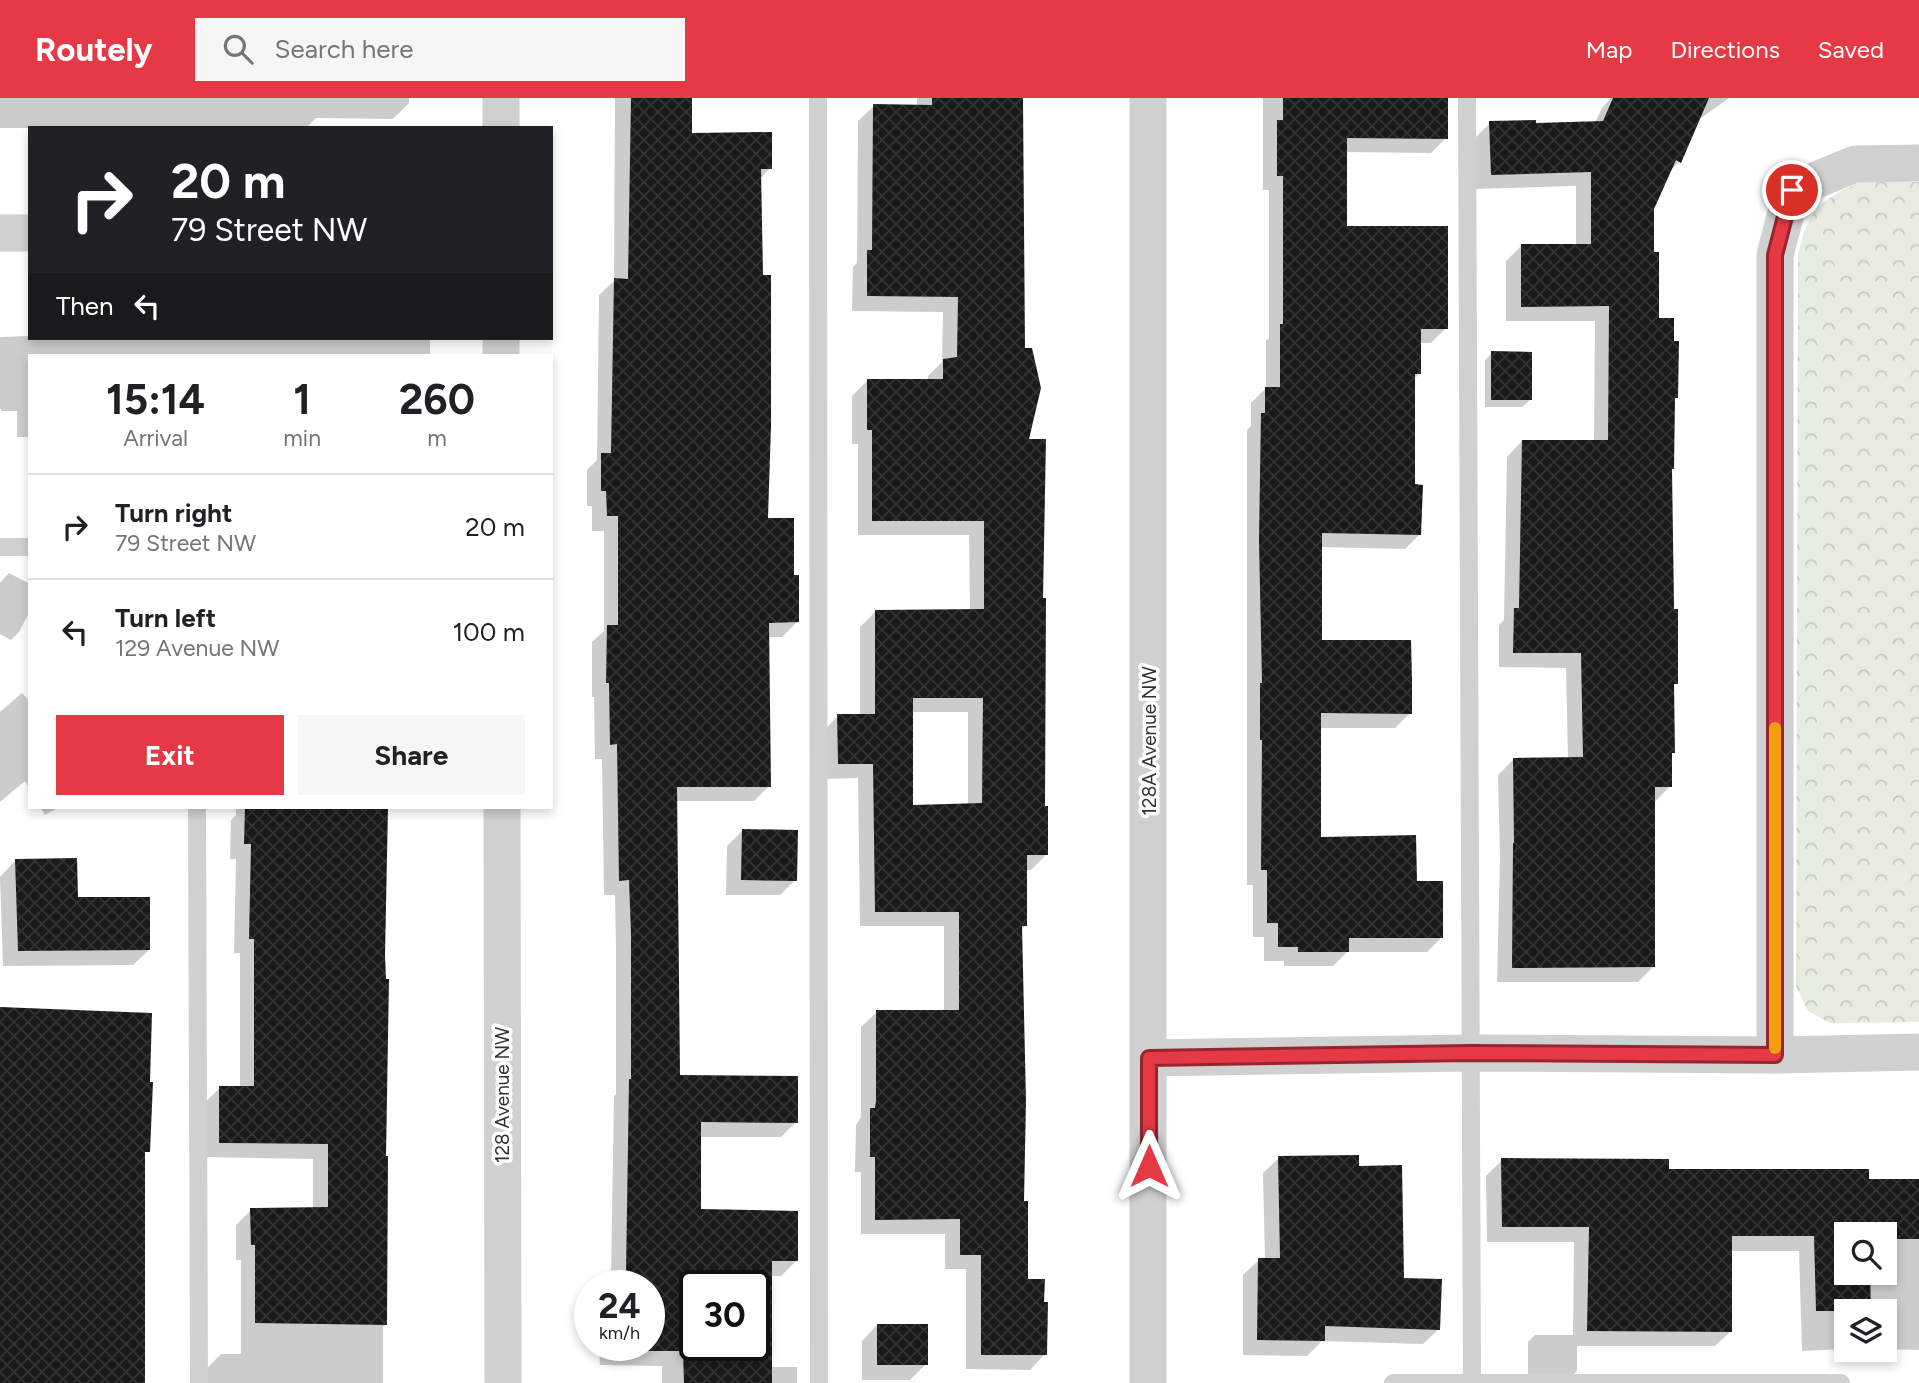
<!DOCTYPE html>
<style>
:root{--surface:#fff;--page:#f6f6f6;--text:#202124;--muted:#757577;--line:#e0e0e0;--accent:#e63946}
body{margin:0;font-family:Figtree,sans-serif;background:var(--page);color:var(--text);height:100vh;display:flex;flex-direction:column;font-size:26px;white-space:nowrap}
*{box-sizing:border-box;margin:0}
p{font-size:23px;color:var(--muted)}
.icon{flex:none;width:38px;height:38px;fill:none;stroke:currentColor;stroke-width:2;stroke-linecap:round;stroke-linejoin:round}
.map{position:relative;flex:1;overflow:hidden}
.side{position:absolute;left:28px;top:256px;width:525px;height:455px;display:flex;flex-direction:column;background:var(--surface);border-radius:0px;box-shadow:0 4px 10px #0003}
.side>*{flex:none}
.hud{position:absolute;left:28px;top:28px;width:525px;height:214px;border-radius:0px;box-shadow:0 4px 10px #0003;background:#202124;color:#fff;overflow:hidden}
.tools{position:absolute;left:1834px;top:1124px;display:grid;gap:14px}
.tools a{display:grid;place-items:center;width:63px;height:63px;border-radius:0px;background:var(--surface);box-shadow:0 4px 10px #0003;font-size:35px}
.speed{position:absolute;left:574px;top:1172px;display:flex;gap:14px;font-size:35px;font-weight:700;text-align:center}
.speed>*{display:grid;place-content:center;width:91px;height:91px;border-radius:50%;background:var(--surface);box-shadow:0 4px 10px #0003;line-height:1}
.speed small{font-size:18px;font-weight:400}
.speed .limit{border:4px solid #111;border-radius:10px;background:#fff;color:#111}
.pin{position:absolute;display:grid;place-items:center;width:60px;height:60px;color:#fff;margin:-30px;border:4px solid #fff;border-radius:50%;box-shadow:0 2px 7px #0007}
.me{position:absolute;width:77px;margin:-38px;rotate:0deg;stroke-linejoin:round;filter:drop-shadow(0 0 5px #0008)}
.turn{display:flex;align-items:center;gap:24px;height:147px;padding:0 28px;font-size:32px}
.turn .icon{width:91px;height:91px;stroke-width:2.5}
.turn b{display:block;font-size:49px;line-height:60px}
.then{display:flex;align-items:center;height:66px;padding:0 28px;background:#0003;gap:14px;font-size:26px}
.eta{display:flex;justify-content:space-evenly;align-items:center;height:119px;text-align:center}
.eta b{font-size:42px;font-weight:700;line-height:49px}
.primary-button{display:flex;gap:14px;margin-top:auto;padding:14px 28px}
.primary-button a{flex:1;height:80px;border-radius:0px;background:var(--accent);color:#fff;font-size:28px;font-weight:700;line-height:80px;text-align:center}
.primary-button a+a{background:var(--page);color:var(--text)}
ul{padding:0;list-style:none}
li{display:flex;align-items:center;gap:21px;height:105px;padding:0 28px;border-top:2px solid var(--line)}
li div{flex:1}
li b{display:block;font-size:26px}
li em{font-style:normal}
header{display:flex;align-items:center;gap:42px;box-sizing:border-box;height:98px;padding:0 35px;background:var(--accent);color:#fff}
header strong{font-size:33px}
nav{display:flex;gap:38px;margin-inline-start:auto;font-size:24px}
.search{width:490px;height:63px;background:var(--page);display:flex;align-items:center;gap:18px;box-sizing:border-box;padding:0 24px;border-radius:0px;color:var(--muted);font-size:26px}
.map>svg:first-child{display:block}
</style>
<header>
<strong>Routely</strong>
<div class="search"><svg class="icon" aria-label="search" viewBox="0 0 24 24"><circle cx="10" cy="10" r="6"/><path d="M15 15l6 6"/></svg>Search here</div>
<nav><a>Map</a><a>Directions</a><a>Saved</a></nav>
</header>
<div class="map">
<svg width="1919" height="1285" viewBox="0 0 1919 1285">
<defs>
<pattern id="park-crowns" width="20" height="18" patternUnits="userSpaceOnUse" patternTransform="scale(1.75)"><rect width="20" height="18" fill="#e6ecdf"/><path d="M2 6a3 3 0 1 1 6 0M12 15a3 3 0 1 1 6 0" fill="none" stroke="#c6cbc0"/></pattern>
<pattern id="building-cross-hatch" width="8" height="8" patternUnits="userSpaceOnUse" patternTransform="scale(1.75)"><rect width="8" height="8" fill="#1a1a1a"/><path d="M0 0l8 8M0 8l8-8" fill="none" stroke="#333"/></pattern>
</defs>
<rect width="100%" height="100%" fill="#fff"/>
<!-- park -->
<path fill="url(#park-crowns)" d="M1860 84H1919V924L1830 925 1808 913 1796 888 1798 157C1807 113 1820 102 1860 84Z"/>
<!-- shadow -->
<path fill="#0003" fill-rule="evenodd" d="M0 0H409V5L393 21 316 20 306 30 63 28 61 30H0Z
M615 0H690V37L770 70 760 81 766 421 792 479 797 524 782 539H768L769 688 754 703H676L678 978 796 1024 781 1039H700V1113L796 1163 781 1178H770V1269H797V1285H662V1268L600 1267 599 1248H649V1188H601L611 1178 614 998 616 996V851L615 797H604L602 661H595L594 599H592V544L604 533V433H592V408H587V372L597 362 599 197 614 183ZM695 1188H754V1248H695Z
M917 0H1022L1023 252 1027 342 1041 502 1043 710 1046 757 1031 772H1025V828L1021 832 1023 1105 1026 1182 1045 1256 1030 1272 966 1271V1171H945V1136H861V1074H855L856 1027 861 1019V929L877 914H944V828H860L858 680 823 681 822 634 838 618H860V529L875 514 970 513 969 437H858V346H852V298L867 283H928V278L942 264 943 214 852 213 853 169 857 165 858 23 874 8H917ZM911 614H968V707L911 709Z
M1263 0H1446V40L1431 55 1345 54V129L1446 230 1431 245H1420V275L1413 282V388L1420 436 1405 451 1320 449V543L1410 615 1395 630H1319V741L1415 785 1442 839 1427 854H1347L1333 868H1284V863H1264V839H1253V787H1247V332L1251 328V305L1266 290V243L1269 240V92H1263Z
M1611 0H1729L1697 23 1679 64 1668 75 1652 111V155L1657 221 1676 299 1673 302V371L1671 373 1676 585 1672 589 1673 654 1670 658V688L1654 705V868L1638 884H1497L1500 760 1498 677 1513 662 1568 661 1566 570 1499 569V527L1504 522 1507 359 1522 343H1594L1595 223H1506V163L1522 147 1576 148V88L1476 91 1475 40 1490 25 1534 27 1595 25 1602 10Z
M30 238 430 240V257H30V339H17V313H2L0 310V239Z
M1492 255 1530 302 1522 309H1485V262Z
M9 475 30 486V513L19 534 11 542 0 536V485Z
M22 595 30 604V691L25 683 0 704V614Z
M40 709H59L45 717Z
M236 709H387L383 857 385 1227 383 1229V1285H206V1271L221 1256H241V1162H236V1127L251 1112 313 1111V1061L204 1059V1005L220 990H240V855H234L236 761H230L231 722 236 717Z
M742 733 795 782 780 797H726L727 748Z
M15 763 76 801 149 852 133 867 3 868 0 779Z
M1279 1060 1358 1070 1402 1181 1439 1231 1423 1246 1322 1243 1307 1258 1243 1257V1177L1259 1162H1265L1263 1075Z
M1502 1062 1668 1073 1919 1083V1252L1885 1251V1213H1846V1251L1802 1253 1799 1153H1731V1233L1715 1248H1577V1273L1569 1280H1528V1244L1535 1237H1573L1574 1144H1487L1486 1078ZM1846 1136H1885V1174H1846Z
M877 1227 926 1266 910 1282H862V1243Z"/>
<!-- building -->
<path fill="url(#building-cross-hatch)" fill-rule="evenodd" d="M631 0H692V35L772 34V71H761L763 177H771V327L768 420H794V477H799V524L769 525 771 689H677L680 977 798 978V1025L701 1024V1111L798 1113V1163H772V1285H684L683 1253H615V1248H649V1188H615V1175H626L629 981H631V835L629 782 619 783 617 646 610 647 609 585H606L607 527H618V418H607L606 393H601V355H611L614 180 628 181ZM695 1188H754V1248H695Z
M932 0H1023L1025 250H1032L1041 290 1029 341H1046L1043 500H1046L1045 708H1048V757H1027V828H1022L1026 1002 1024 1103H1028V1181H1045L1044 1204H1048L1047 1257H981V1157H960V1121L875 1122V1059H870V1010H875L876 1003V912H959V814H875L873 666H838L837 616H875V512L984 511V423H872V332H867V281H943V261L957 259 958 199 867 198V152H872L873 6 932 7ZM913 600H983L982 705 913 707Z
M1283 0H1448V41L1347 40V128H1448V231H1421V276H1415V386L1423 387 1421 437 1322 435V542H1411L1412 582V616L1321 615V739L1416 737 1417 783H1443V840H1349V854H1298V849H1278V825H1267V772H1261L1262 642H1260V585H1262L1259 442 1261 315H1265V289H1280V226H1283V78H1277V22H1283Z
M1613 0H1709L1681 65 1676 62 1654 111V154H1659V220H1674V243H1679L1678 300H1675L1674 371H1672L1674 511H1678V586H1674L1675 655H1672V689H1655V869L1512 870 1513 745H1514L1513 660 1583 659 1581 555H1513L1514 510H1519L1522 342H1608L1609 208 1521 209V146H1591V74L1491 77 1489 23 1536 22V25L1603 23Z
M1491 253 1532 254V302H1491Z
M245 709H388L385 857 386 881H389L386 1058H388L387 1227 255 1225V1147H251L250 1110 328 1109V1046L219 1045V988H254V841H249L251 746H244Z
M742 731 798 732 797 783 741 782Z
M77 760 78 799H150V852L18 853 15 761Z
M0 909 152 915 150 984H153L150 1054H145V1285H0Z
M1359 1057V1068L1402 1067 1404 1180 1442 1181 1440 1232 1325 1228V1243L1257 1242 1258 1160H1280L1278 1058Z
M1501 1060 1669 1061V1071H1869V1081H1919V1141H1885V1136H1846V1174H1870L1871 1213H1816L1814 1138H1732V1234L1587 1233 1589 1129H1502Z
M877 1226H928V1267H877Z"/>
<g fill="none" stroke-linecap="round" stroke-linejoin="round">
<!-- service -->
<path stroke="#d0d0d0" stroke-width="18" d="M818 0 819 1285
M1467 0 1472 1284
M0 449H30
M197 709 199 1285
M1393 1285H1841"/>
<!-- minor -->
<path stroke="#d0d0d0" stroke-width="37" d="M501 0V30
M0 135H30
M501 240V257
M502 709 503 1285
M1775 957V157L1792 92 1855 66 1919 65
M1149 960 1470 955 1775 957 1919 954
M1148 1285V0"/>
</g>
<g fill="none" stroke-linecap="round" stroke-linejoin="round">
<!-- route casing -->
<g stroke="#96252e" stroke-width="18">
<path id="route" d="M1149 1068V960L1470 955 1775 957V157L1792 92"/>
</g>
<!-- route -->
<use href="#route" stroke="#e63946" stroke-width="12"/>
<!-- slow -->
<path stroke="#f59e0b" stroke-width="12" d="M1775 950V630"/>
</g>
<g text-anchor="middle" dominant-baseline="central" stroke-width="7" stroke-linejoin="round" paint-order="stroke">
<!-- street labels -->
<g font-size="19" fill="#333" stroke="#fff">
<text transform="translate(1149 643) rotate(-90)">128A Avenue NW</text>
<text transform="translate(502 997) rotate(-90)">128 Avenue NW</text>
</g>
</g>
</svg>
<div class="tools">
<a><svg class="icon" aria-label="search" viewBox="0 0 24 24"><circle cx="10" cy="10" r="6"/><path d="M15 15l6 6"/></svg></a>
<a><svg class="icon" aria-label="layers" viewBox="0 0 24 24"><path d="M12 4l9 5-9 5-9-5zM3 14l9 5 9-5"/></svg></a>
</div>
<div class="speed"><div>24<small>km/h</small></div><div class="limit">30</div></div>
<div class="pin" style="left:1792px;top:92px;background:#d93025"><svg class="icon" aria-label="arrive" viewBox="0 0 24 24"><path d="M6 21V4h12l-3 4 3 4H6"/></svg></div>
<svg class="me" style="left:1149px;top:1068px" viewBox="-20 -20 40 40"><path d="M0-17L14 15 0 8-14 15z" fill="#e63946" stroke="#fff" stroke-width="4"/></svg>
<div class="hud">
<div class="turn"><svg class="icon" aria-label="right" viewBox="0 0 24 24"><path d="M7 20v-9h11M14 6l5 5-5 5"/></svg><div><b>20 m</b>79 Street NW</div></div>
<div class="then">Then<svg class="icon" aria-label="left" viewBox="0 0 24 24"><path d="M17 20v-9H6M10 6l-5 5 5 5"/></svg></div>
</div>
<section class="side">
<div class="eta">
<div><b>15:14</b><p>Arrival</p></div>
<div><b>1</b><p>min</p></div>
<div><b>260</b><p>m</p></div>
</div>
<ul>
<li><svg class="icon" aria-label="right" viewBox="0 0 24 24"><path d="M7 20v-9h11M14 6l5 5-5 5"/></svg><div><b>Turn right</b><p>79 Street NW</p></div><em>20 m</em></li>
<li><svg class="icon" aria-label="left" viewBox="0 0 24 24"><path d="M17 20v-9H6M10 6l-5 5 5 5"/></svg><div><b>Turn left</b><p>129 Avenue NW</p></div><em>100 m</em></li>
</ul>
<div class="primary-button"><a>Exit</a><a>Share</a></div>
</section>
</div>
